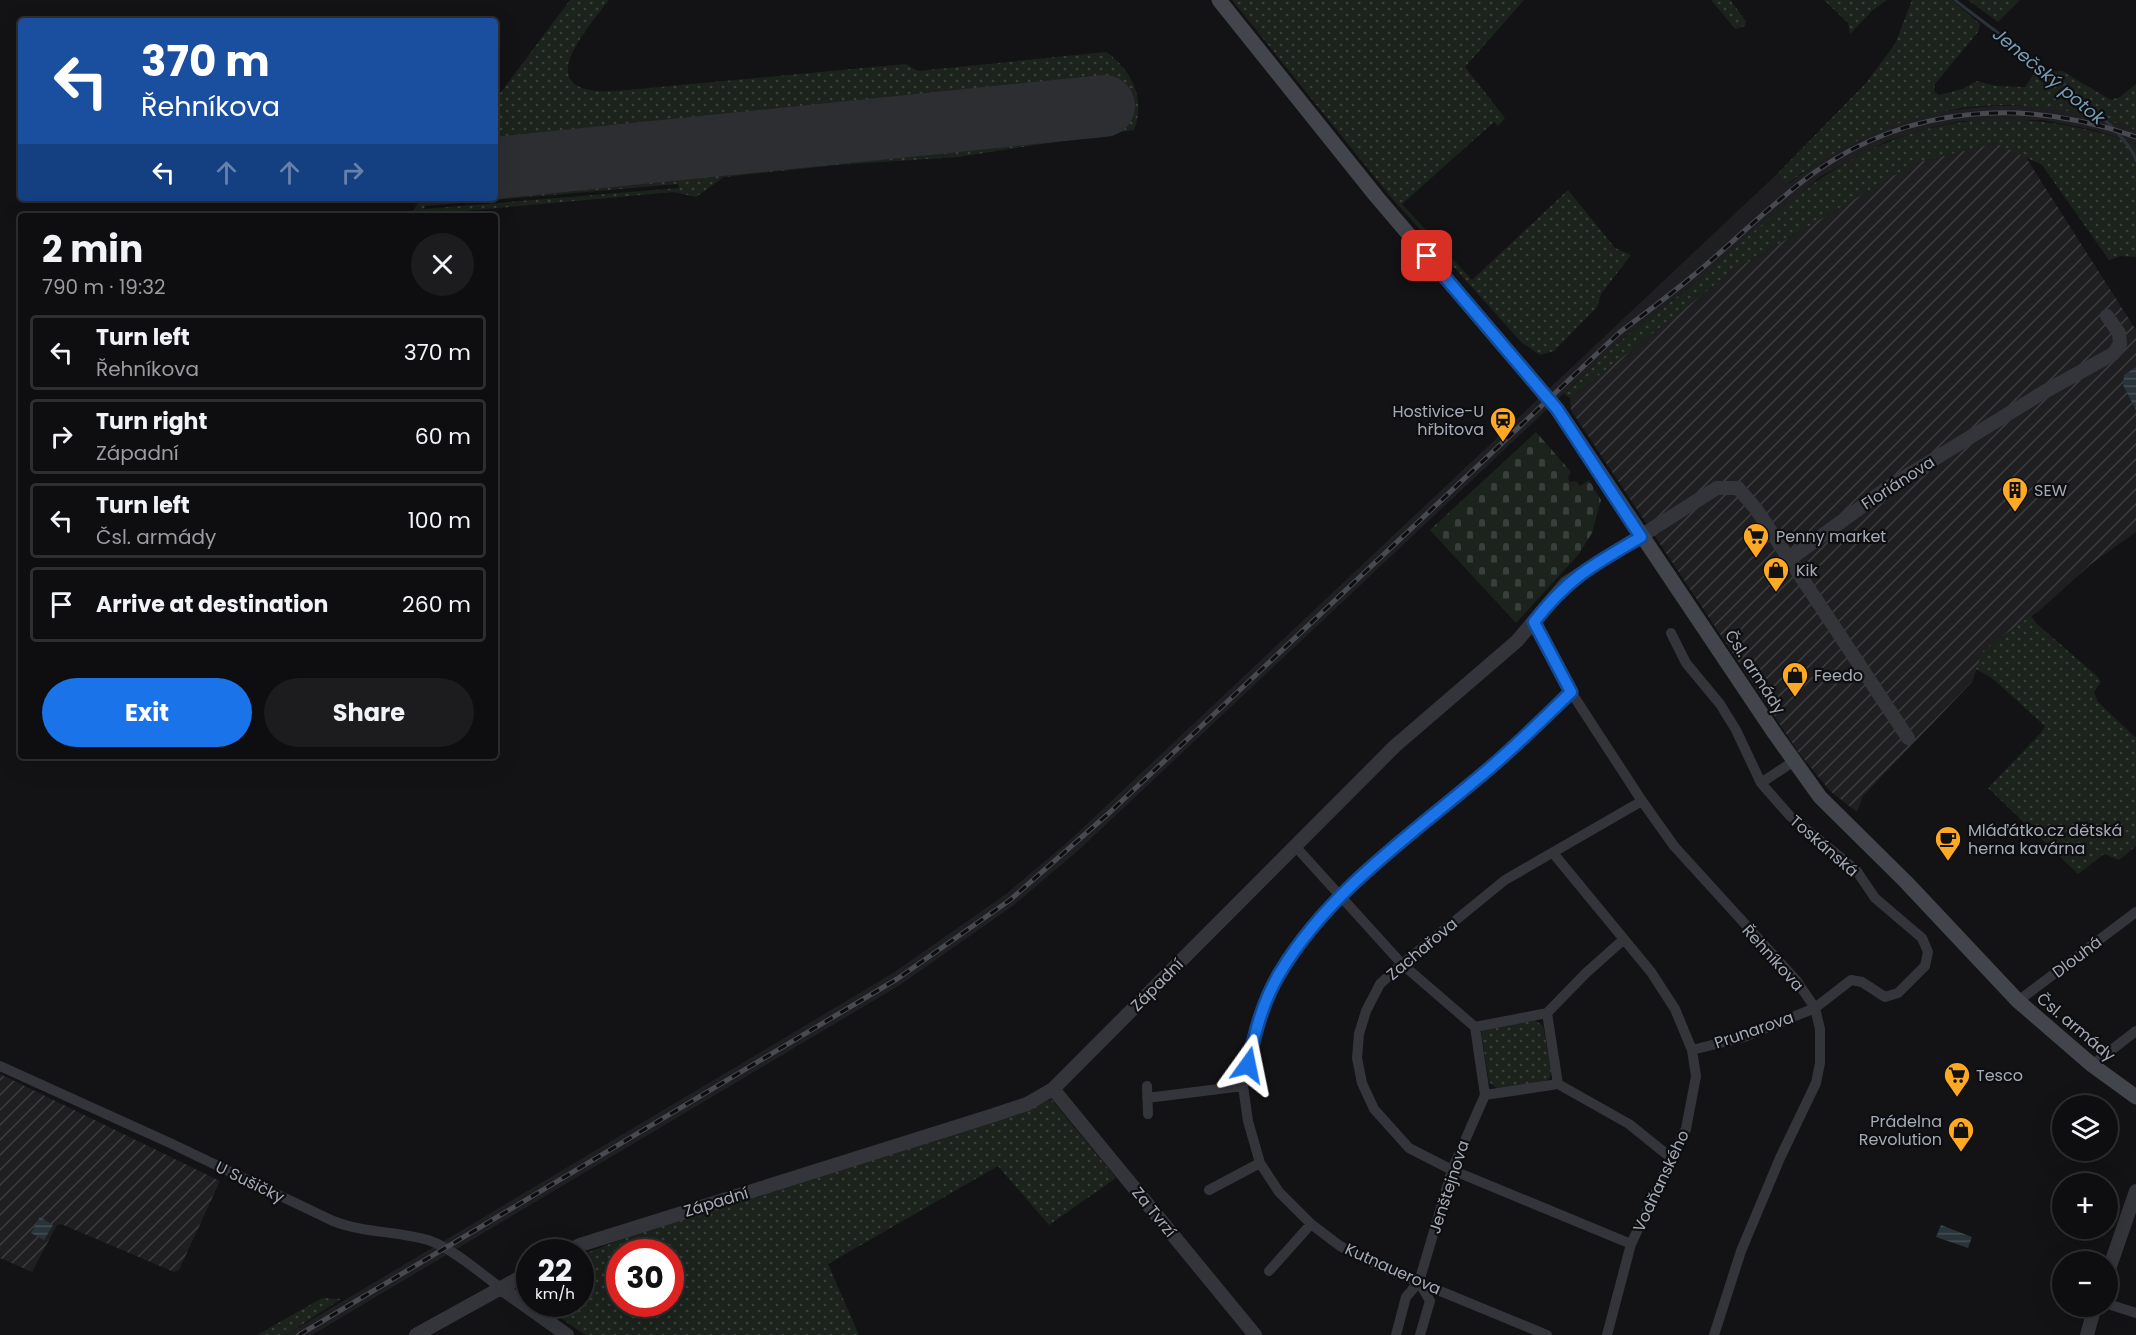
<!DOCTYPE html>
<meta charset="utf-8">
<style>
:root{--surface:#0e0e10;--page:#1c1c1e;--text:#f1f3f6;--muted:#9b9c9f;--line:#2e2e30;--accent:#1a73e8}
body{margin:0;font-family:Poppins,sans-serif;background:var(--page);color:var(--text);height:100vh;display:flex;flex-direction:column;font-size:22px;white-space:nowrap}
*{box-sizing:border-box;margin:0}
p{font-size:20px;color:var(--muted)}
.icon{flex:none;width:33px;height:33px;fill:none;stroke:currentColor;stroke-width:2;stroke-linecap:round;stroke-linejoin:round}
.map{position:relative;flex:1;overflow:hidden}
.side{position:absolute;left:18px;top:213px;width:480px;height:546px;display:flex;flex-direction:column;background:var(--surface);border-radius:6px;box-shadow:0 6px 24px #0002,0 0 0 2px var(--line)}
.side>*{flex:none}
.top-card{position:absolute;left:18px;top:18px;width:480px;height:183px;border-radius:6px;box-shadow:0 6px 24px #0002,0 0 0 2px var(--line);background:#1a4fa0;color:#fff;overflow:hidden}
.tools{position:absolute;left:2052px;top:1095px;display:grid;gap:12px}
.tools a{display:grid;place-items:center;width:66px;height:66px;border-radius:50%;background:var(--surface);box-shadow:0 6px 24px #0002,0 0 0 2px var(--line);font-size:30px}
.speed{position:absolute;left:516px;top:1239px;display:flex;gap:12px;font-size:30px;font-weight:700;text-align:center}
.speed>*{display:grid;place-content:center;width:78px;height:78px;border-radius:50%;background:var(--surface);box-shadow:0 6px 24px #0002,0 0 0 2px var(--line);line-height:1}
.speed small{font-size:15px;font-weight:400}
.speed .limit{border:9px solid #d22;background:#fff;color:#111}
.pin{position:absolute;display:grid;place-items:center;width:51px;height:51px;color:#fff;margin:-26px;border-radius:12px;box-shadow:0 3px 9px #0006}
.me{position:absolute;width:66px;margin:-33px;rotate:12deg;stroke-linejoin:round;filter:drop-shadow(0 0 4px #0008)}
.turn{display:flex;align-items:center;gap:21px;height:126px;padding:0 24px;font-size:27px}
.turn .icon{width:78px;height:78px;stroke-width:2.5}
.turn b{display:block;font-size:42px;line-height:51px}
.lanes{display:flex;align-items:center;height:57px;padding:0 24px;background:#0003;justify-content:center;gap:30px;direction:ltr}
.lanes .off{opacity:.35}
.round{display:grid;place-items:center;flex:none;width:63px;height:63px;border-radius:32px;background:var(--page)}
.summary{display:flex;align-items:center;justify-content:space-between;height:102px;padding:0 24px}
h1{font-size:36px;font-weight:700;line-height:45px}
.action{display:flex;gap:12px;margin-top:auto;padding:12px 24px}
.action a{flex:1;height:69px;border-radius:36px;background:var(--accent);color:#fff;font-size:24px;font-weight:700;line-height:69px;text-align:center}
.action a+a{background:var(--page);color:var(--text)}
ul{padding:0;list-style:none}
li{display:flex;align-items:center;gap:18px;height:75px;margin:0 12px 9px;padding:0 12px;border:3px solid var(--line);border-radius:6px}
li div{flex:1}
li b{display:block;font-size:22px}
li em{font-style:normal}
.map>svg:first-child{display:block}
</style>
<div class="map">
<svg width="2136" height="1335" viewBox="0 0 2136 1335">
<defs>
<pattern id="industrial-furrows" width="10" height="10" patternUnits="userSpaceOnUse" patternTransform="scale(1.5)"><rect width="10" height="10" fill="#1f1f22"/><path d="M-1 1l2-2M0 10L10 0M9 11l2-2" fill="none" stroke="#3d3d40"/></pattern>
<pattern id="grass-dots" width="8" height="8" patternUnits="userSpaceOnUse" patternTransform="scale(1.5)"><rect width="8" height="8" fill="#1b231c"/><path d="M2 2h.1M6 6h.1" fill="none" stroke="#39403b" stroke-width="1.8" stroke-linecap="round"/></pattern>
<pattern id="cemetery-stones" width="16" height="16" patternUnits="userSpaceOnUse" patternTransform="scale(1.5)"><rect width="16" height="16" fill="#1b231c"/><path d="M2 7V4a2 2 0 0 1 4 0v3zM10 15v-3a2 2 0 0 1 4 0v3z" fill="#39403b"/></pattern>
<pattern id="water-rules" width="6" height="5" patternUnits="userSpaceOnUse" patternTransform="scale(1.5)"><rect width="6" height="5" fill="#29333a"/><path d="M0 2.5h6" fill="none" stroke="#454e54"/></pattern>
</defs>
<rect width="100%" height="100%" fill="#131315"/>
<!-- built -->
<path fill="#1f1f22" d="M1992 106H2045L2097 117 2136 130V144L2094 130 2043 120 1963 121 1937 126 1887 141 1821 176 1697 281 1623 338 1080 849 1014 905 900 985 312 1335H286L893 973 1006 894 1071 839 1778 173 1788 184 1836 150 1882 128 1934 112Z"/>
<!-- industrial -->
<path fill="url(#industrial-furrows)" d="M1996 143 2025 156 2136 330V532L2091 564 2039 611 1984 649 1972 682 1863 796 1857 812 1830 791 1799 753 1571 410 1570 398 1731 272 1915 163Z
M0 1074 220 1181 179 1270 174 1272 61 1224 57 1225 32 1272 0 1258Z"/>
<!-- grass -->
<path fill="url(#grass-dots)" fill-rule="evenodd" d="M570 0H609C582 35 528 96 617 91L906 64 918 71 1106 52C1132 70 1146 99 1134 130L958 157 837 165 724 177 696 197 674 192 410 216 421 198H495V100ZM678 184 679 188 424 209 425 206Z
M1232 0H1524L1465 67 1505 118 1498 126 1494 122 1402 204 1472 280 1568 190 1615 248 1631 255 1601 294 1597 307 1554 351 1540 355 1521 342 1390 196Z
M1711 0H1730L1746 21 1745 26 1735 29Z
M1824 0H1887L1873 10 1850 34 1848 23Z
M1912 0H1952L1980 24 1978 32 1935 84 1934 91 1939 95 1962 89 1977 81 1996 86 2025 87 2035 72 2062 71 2111 100 2120 97 2136 84V130C2007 83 1896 104 1787 184L1778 173 1866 83 1895 44Z
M1968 0H2020L1998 22Z
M1992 119C2043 119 2088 127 2136 144V257L2121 256 2109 260 2042 165 1996 143 1915 163 1731 272 1570 398 1564 394C1584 376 1603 355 1624 338 1648 317 1675 300 1699 279 1796 197 1857 128 1992 119Z
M2031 616 2036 623 2098 677 2101 682 2094 692 2098 702 2136 738V846L2119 860 2104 854 2078 874 1988 788 2040 734 2045 726 1993 679 1976 669 1984 649Z
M1535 1020 1543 1026 1551 1070 1550 1078 1544 1082 1498 1089 1489 1082 1481 1030Z
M1051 1099 1116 1178 1049 1225 998 1166 828 1264 859 1335H585L541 1304H580L581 1255 635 1234 1017 1115ZM620 1252H670V1304H620Z
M322 1298 341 1299 286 1335H257Z"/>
<!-- cemetery -->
<path fill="url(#cemetery-stones)" d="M1536 432 1571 472 1568 478 1570 482 1576 481 1580 486 1589 480 1601 500 1592 533 1579 554 1516 623 1430 530Z"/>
<!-- water -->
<path fill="url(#water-rules)" d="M2136 367V410L2123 385 2124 375Z
M40 1217 53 1225 44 1240 31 1233Z
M1941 1225 1972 1237 1968 1248 1936 1237Z"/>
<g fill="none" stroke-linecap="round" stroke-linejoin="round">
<!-- stream -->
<path stroke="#29333a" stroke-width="3" d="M1955 0C1992 30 2124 121 2136 160"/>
<!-- runway -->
<path stroke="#2d2e32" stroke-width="62" d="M495 168 1104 106"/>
<!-- minor -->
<path stroke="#34353b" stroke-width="10" d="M1534 622 1571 692 1642 801 1674 846 1796 980 1815 1008 1820 1029V1063L1816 1083 1780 1158 1741 1251 1714 1335
M1671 633 1686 663 1720 704 1736 730 1761 783 1790 816 1856 870 1875 898 1922 938 1928 952 1925 966 1898 993 1885 997 1862 982 1851 980 1815 1008 1744 1037 1692 1050
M1761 783 1794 761
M1295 846 1402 964 1475 1027
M1553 853 1651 972 1675 1009 1692 1050 1696 1076 1686 1129 1631 1244 1607 1335
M2018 1001 2136 912
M1547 1013 1558 1084 1485 1095 1475 1027Z
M1547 1013 1586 973 1623 940
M2092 1065 2136 1031
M0 1066 170 1143 333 1221C364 1233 396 1231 428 1240 452 1248 480 1273 501 1288
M1558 1084 1629 1124 1670 1157
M1147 1086 1148 1114
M1147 1098 1243 1086
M1209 1190 1260 1163
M1631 1244 1452 1170 1409 1148 1374 1109 1362 1083 1357 1058 1359 1034 1366 1011 1380 984 1402 964 1505 880 1642 801
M1269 1271 1311 1224
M1419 1282 1430 1301 1420 1335
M2108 1304 2136 1313
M1396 1335 1406 1297 1419 1282 1452 1170 1485 1095
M1547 1335 1377 1265 1340 1246 1311 1224 1279 1192 1260 1163 1248 1121 1243 1086 1264 1004 1280 972 1312 925 1367 870 1496 763 1571 692"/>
<!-- tertiary -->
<path stroke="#34353b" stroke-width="14" d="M1790 559 1890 486 2044 392 2113 354 2120 344 2119 333 2107 316
M1053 1089 1255 1335
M566 1252 580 1245 994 1115 1027 1104 1053 1089 1395 746 1517 641 1566 583 1717 488H1738L1756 509 1908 738
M2108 1272 2136 1191
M501 1288 567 1335
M416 1335 530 1272
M2087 1335 2095 1306"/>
<!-- secondary -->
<path stroke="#42454b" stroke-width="15" d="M1219 0 1376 196 1557 409 1775 734 1820 797 1906 882 2018 1001 2092 1065 2136 1097"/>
<!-- rail casing -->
<g stroke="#474a50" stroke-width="5">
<path id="rail" d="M299 1335 897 979 1010 900 1108 814 1619 333C1644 314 1670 295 1694 275 1735 241 1772 203 1815 172 1912 104 2027 98 2136 137"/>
</g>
<!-- rail -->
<use href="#rail" stroke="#0e0e10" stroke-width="3" stroke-dasharray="9" stroke-linecap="butt"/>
</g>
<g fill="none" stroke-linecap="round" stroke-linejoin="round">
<!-- route casing -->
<g stroke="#114b97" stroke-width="15">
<path id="route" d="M1248 1065C1255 1032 1263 1000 1281 971 1329 892 1408 837 1478 778 1511 751 1541 721 1571 692L1534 622C1569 577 1593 565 1641 537L1557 409 1427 256"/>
</g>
<!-- route -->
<use href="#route" stroke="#1a73e8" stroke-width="10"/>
</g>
<!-- icons -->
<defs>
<g id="station-pin" transform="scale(1.35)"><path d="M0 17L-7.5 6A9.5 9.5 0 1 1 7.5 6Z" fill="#fda923" stroke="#0e0e10"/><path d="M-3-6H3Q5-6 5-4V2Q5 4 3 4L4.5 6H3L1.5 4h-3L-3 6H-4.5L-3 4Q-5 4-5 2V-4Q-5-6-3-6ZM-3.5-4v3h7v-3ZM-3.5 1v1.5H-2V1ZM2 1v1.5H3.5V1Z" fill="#111"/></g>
<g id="building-pin" transform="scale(1.35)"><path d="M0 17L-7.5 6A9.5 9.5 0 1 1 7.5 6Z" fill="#fda923" stroke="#0e0e10"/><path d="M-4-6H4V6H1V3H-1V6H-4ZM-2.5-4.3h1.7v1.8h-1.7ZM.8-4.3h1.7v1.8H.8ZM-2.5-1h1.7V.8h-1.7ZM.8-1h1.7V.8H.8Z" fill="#111"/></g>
<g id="supermarket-pin" transform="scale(1.35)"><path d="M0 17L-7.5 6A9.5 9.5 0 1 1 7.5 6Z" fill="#fda923" stroke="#0e0e10"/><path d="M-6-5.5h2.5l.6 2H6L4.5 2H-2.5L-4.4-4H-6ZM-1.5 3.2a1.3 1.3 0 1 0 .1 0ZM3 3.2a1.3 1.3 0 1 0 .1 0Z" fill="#111"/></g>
<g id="shop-pin" transform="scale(1.35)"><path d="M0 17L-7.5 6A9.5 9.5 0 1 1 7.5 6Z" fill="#fda923" stroke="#0e0e10"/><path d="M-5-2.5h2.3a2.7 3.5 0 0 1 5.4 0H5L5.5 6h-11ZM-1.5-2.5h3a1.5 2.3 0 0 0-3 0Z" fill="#111"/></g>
<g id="cafe-pin" transform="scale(1.35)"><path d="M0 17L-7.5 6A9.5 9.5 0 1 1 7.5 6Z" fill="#fda923" stroke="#0e0e10"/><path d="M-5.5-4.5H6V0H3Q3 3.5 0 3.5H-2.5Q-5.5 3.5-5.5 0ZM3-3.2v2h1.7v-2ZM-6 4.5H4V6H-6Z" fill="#111"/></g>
</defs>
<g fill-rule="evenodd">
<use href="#station-pin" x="1503" y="420"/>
<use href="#building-pin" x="2015" y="490"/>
<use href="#supermarket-pin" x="1756" y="536"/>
<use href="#shop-pin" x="1776" y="570"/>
<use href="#shop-pin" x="1795" y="675"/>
<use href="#cafe-pin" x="1948" y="839"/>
<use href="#supermarket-pin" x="1957" y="1075"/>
<use href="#shop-pin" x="1961" y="1130"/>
</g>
<g text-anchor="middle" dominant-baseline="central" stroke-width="4.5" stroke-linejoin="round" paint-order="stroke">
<!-- poi labels -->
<g font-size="16" fill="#a4abb7" stroke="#0e0e10" text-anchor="start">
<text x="1484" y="411" text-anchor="end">Hostivice-U<tspan x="1484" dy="18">hřbitova</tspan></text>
<text x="2034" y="490">SEW</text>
<text x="1776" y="536">Penny market</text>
<text x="1796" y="570">Kik</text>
<text x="1814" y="675">Feedo</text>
<text x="1968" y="830">Mláďátko.cz dětská<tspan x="1968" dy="18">herna kavárna</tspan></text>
<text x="1976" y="1075">Tesco</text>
<text x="1942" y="1121" text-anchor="end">Prádelna<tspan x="1942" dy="18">Revolution</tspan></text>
</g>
<!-- street labels -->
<g font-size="16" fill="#a4abb7" stroke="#0e0e10">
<text transform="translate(1898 483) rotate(-33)">Floriánova</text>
<text transform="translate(1755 672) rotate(57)">Čsl. armády</text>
<text transform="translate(1824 846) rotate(41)">Toskánská</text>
<text transform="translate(1422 949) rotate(-40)">Zachařova</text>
<text transform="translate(2077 957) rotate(-37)">Dlouhá</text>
<text transform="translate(1773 958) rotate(48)">Řehníkova</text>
<text transform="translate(1157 985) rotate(-45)">Západní</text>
<text transform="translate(2076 1027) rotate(40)">Čsl. armády</text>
<text transform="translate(1754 1030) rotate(-19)">Prunarova</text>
<text transform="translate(1661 1181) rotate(-65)">Vodňanského</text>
<text transform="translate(250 1182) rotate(26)">U Sušičky</text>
<text transform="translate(1449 1187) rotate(-72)">Jenštejnova</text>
<text transform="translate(716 1202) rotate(-17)">Západní</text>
<text transform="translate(1154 1212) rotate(51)">Za Tvrzí</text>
<text transform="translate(1393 1269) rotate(24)">Kutnauerova</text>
</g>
<!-- water labels -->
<g font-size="18" font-style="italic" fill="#789bb4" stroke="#0e0e10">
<text transform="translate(2049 76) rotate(40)">Jenečský potok</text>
</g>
</g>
</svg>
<div class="tools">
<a><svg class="icon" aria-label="layers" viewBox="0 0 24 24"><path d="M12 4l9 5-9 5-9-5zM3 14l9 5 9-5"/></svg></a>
<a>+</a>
<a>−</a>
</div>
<div class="speed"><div>22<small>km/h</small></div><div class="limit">30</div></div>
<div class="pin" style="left:1427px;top:256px;background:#d93025"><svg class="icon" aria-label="arrive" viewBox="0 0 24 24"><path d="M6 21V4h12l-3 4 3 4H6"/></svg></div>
<svg class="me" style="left:1248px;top:1065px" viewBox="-20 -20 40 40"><path d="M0-17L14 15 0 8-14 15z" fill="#1a73e8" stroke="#fff" stroke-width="4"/></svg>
<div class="top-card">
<div class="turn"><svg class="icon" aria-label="left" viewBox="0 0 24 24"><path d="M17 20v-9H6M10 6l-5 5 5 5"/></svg><div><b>370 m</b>Řehníkova</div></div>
<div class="lanes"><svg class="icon" aria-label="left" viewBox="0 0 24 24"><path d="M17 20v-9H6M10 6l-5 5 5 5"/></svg><svg class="icon off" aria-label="ahead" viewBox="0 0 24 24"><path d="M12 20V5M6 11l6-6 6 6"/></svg><svg class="icon off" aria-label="ahead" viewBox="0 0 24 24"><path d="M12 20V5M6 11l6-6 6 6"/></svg><svg class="icon off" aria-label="right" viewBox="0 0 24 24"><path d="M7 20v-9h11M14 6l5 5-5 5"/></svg></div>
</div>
<section class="side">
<div class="summary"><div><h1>2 min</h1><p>790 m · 19:32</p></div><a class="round"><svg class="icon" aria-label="close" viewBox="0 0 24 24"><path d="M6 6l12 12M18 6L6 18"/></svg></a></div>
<ul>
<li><svg class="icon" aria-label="left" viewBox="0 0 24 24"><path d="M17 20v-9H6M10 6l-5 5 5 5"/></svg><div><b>Turn left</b><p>Řehníkova</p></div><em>370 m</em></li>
<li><svg class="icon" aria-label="right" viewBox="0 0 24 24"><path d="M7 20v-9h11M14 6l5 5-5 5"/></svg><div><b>Turn right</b><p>Západní</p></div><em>60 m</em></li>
<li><svg class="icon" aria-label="left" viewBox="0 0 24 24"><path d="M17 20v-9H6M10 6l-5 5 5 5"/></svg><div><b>Turn left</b><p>Čsl. armády</p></div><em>100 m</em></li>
<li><svg class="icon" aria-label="arrive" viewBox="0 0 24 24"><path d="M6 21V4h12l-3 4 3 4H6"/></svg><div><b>Arrive at destination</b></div><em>260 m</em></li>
</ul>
<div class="action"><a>Exit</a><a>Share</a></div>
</section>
</div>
